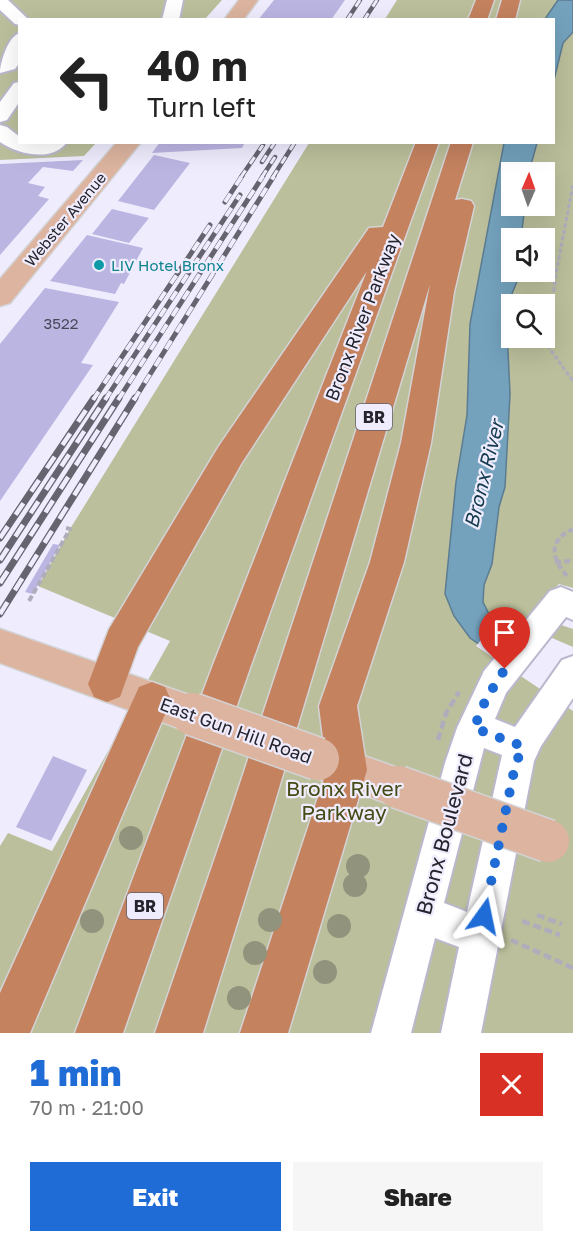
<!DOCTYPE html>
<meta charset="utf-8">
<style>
:root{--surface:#fff;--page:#f6f6f6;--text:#222;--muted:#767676;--accent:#1f6cd7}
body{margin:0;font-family:"Golos Text",sans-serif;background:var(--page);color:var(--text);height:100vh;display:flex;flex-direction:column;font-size:22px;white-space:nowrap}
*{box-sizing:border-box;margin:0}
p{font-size:20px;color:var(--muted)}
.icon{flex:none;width:33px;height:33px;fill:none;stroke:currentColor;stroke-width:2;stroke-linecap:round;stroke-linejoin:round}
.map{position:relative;height:1033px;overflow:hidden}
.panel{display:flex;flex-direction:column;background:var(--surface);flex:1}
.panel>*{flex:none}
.hud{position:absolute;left:18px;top:18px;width:537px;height:126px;border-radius:0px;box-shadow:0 6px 24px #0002;background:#fff;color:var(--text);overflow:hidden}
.needle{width:39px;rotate:2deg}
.tools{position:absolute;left:501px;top:162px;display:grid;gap:12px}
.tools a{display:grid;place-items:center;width:54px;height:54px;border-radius:0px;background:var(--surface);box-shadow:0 6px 24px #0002;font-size:30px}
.pin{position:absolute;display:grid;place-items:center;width:51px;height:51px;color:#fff;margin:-62px -26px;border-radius:50% 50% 50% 0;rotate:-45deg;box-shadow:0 0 6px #0007}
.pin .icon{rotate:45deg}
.me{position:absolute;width:66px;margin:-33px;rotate:12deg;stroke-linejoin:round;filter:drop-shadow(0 0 4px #0008)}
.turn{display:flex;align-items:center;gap:21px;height:126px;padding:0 30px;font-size:27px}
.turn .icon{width:78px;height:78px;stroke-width:2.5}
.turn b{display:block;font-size:42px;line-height:51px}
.round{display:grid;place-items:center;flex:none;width:63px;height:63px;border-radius:0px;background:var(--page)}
.overview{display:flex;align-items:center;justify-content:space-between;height:102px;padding:0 30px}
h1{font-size:36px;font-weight:800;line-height:45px;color:var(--accent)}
.button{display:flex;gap:12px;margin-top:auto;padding:12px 30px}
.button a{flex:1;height:69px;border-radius:0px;background:var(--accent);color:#fff;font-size:24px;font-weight:800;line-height:69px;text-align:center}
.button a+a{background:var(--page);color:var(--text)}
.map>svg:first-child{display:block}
</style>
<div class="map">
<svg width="573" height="1033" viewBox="0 0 573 1033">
<rect width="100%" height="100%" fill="#efecfe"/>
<!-- green -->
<path fill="#bbbf9b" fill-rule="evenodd" d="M0 0H222L205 19 20 20V142L96 143 84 156 0 160Z
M397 0H573V588L559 584 531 615 573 629V1033H0V846L8 833 52 851 170 641 38 586 70 529 309 143 554 142V20L385 19ZM512 172H544V206H512ZM512 238H544V272H512ZM512 304H544V338H512Z"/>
<!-- water -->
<path fill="#74a2bd" stroke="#5c7c92" stroke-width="1.5" d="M558 0H573V32L563 43 554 80V20L545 19Z
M504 143H537L529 172H512V206H525L521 238H512V272H518V279L506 308 510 394 505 487 499 507 492 564 484 585 483 602 489 614 573 650V708L470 638 454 616 445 594 456 482 467 415 470 324Z"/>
<!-- pier -->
<path fill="#efecfe" d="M501 616 573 647V711L476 646Z"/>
<!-- building -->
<path fill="#bbb5e2" d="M274 0H345L331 20H258Z
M160 142H245L242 148 152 153Z
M154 155 190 163 154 210 118 201Z
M83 160 73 171 43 167 28 183 45 187 38 196 49 199 0 255V164Z
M112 209 149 218 129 243 92 234Z
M87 235 143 248 124 284 121 283 115 294 50 281Z
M45 288 119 302 81 363 93 365 0 501V344Z
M53 544 60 545 33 594 25 592Z
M53 756 87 770 51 841 16 827Z"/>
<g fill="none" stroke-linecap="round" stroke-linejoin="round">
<!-- minor casing -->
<g stroke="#bbb8cd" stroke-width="4">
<path id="minor" d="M0 0H8L29 20H20V25L15 24 0 10Z
M167 0H183L179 20H162Z
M20 33 18 65 15 69 0 73C0 63 8 36 20 33Z
M20 82V101L7 120 0 122V102L14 83Z
M0 125 7 127 20 137V142H67C52 163 17 154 0 142Z
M561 587 573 592V620L566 617 506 693 495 719 515 727 562 660 573 656V698L541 746 534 761 481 1033H441L459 947 435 938 411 1033H371L445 763 457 728 484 671 550 591ZM484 748 502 755 467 912 444 903Z"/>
</g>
<!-- major casing -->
<g stroke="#d3d3d5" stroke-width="3">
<path id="major" d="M239 0H258L243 20H224Z
M117 142H141L10 303 0 306V279Z
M0 629 206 701 211 714 206 727 192 733 0 663Z
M322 741 412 773 418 787 412 801 398 807 308 775 302 761 308 747Z"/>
</g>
<!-- highway casing -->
<g stroke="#d3d3d5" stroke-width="3">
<path id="highway" d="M476 0H494L487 20H468Z
M502 0H520L515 20H496Z
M416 142H439L251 665 123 1033H75L213 665 367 271 241 464 138 647 120 697 107 702 94 697 88 684 109 629 219 446 369 228 383 227Z
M451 142H473L455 200 462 199 471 201 474 206 454 292 431 443 404 562 357 706 367 770 288 1033H240L327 770 319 706 370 562 401 443 430 284 272 811 203 1033H155L231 811Z
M152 682 165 687 171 700 30 1033H0V993L139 687Z"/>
</g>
<!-- path-far2 -->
<path stroke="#afadbb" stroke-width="3" stroke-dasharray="4.5 2" stroke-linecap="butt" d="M573 185 556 273 547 345 573 381"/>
<!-- path-far1 -->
<path stroke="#afadbb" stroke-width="4" stroke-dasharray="6 3" stroke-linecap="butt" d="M555 562 572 561
M567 576C551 558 548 540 573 529
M29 601 70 529 63 527"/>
<!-- path -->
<path stroke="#afadbb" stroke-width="4.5" stroke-dasharray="8 4" stroke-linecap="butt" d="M438 740 446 713 459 692
M537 915 562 924
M522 921 560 935
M511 940 573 968"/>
<!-- minor -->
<use href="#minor" fill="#fff" fill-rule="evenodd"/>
<!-- major -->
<use href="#major" fill="#dcb49f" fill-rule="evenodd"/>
<!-- highway -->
<use href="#highway" fill="#c4825f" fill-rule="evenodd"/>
<!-- rail-far2 casing -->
<g stroke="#65646f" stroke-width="4.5">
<path id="rail-far2" d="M347 20 360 0
M364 20 377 0
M262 162 275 142
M241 177 263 145
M262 177 275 157
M273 177 295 142"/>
</g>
<!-- rail-far1 casing -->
<g stroke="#65646f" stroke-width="5">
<path id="rail-far1" d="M225 202 242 176
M93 400 210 225
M105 400 240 195
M118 400 263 176
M134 400 274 176"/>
</g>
<!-- rail casing -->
<g stroke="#65646f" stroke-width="7">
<path id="rail" d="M0 538 94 398
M0 560 106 398
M0 583 119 398
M0 614 135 398"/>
</g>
<!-- rail-far2 -->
<use href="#rail-far2" stroke="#efecfe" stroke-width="3" stroke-dasharray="8" stroke-linecap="butt"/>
<!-- rail-far1 -->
<use href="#rail-far1" stroke="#efecfe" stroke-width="4" stroke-dasharray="10" stroke-linecap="butt"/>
<!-- rail -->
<use href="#rail" stroke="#efecfe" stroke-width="4.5" stroke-dasharray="14" stroke-linecap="butt"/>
<!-- major-bridge casing -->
<g stroke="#d3d3d5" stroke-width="45" stroke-linecap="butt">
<path id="major-bridge" d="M192 714 318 759
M398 787 548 841"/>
</g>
<!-- major-bridge -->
<use href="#major-bridge" stroke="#dcb49f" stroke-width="42"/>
</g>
<!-- trees -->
<g fill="#92937d">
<circle cx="131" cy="838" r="12"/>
<circle cx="358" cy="866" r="12"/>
<circle cx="355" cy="885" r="12"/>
<circle cx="270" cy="920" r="12"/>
<circle cx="92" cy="921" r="12"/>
<circle cx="339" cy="926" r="12"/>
<circle cx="255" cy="953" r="12"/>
<circle cx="325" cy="972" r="12"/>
<circle cx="239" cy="998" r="12"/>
</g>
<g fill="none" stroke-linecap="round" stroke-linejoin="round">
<!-- route -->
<path stroke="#1f6cd7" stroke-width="10" stroke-dasharray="0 18" d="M484 916 514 771 522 746 474 728 486 699 505 669"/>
</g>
<!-- markers -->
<circle fill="#0f9aa8" stroke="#efecfe" stroke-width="2" cx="99" cy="265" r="6"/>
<g text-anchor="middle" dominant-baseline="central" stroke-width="4.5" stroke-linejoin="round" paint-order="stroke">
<!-- far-street labels -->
<g font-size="15" fill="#25242c" stroke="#efecfe">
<text transform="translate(65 219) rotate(-50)">Webster Avenue</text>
</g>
<!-- far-culture labels -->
<g font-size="15" fill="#0d838f" stroke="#efecfe" text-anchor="start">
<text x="111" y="265">LIV Hotel Bronx</text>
</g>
<!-- number labels -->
<g font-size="15" fill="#4a485a">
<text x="61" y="323">3522</text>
</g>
<!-- shield labels -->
<g fill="#efecfe" stroke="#62606b" stroke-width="1.5">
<rect x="356" y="404" width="36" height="26" rx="4.5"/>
<rect x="127" y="893" width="36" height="26" rx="4.5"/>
</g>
<g font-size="16" font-weight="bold" fill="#25242c">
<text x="374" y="417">BR</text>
<text x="145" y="906">BR</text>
</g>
<!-- street labels -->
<g font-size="18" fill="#25242c" stroke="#efecfe">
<text transform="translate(362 317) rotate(-69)">Bronx River Parkway</text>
<text transform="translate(236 730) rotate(20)">East Gun Hill Road</text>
</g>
<!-- water labels -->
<g font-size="20" font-style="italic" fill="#153b4f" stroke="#efecfe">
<text transform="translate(483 474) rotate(-76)">Bronx River</text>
</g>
<!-- near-park labels -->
<g font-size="21" fill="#464a14" stroke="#efecfe">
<text x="344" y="788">Bronx River<tspan x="344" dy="24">Parkway</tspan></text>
</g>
<!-- near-street labels -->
<g font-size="21" fill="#25242c" stroke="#efecfe">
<text transform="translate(444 834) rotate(-75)">Bronx Boulevard</text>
</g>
</g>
</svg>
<div class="tools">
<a><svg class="needle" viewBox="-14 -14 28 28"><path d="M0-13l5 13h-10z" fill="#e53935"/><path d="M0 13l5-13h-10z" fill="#767676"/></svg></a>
<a><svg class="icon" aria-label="sound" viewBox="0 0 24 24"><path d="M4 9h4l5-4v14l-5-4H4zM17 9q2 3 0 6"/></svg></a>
<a><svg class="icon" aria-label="search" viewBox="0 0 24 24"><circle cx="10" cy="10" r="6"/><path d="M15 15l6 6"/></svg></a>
</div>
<div class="pin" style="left:505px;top:669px;background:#d93025"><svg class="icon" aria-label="arrive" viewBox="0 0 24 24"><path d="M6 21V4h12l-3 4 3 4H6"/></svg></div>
<svg class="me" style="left:484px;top:916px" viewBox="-20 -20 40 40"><path d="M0-17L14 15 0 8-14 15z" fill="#1f6cd7" stroke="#fff" stroke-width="4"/></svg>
<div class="hud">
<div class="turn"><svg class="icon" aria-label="left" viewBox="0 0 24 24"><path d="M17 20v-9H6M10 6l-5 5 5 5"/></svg><div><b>40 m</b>Turn left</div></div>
</div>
</div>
<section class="panel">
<div class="overview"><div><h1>1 min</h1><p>70 m · 21:00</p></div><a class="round" style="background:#d93025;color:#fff"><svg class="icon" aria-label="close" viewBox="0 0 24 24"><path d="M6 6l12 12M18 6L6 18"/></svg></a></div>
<div class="button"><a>Exit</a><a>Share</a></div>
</section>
